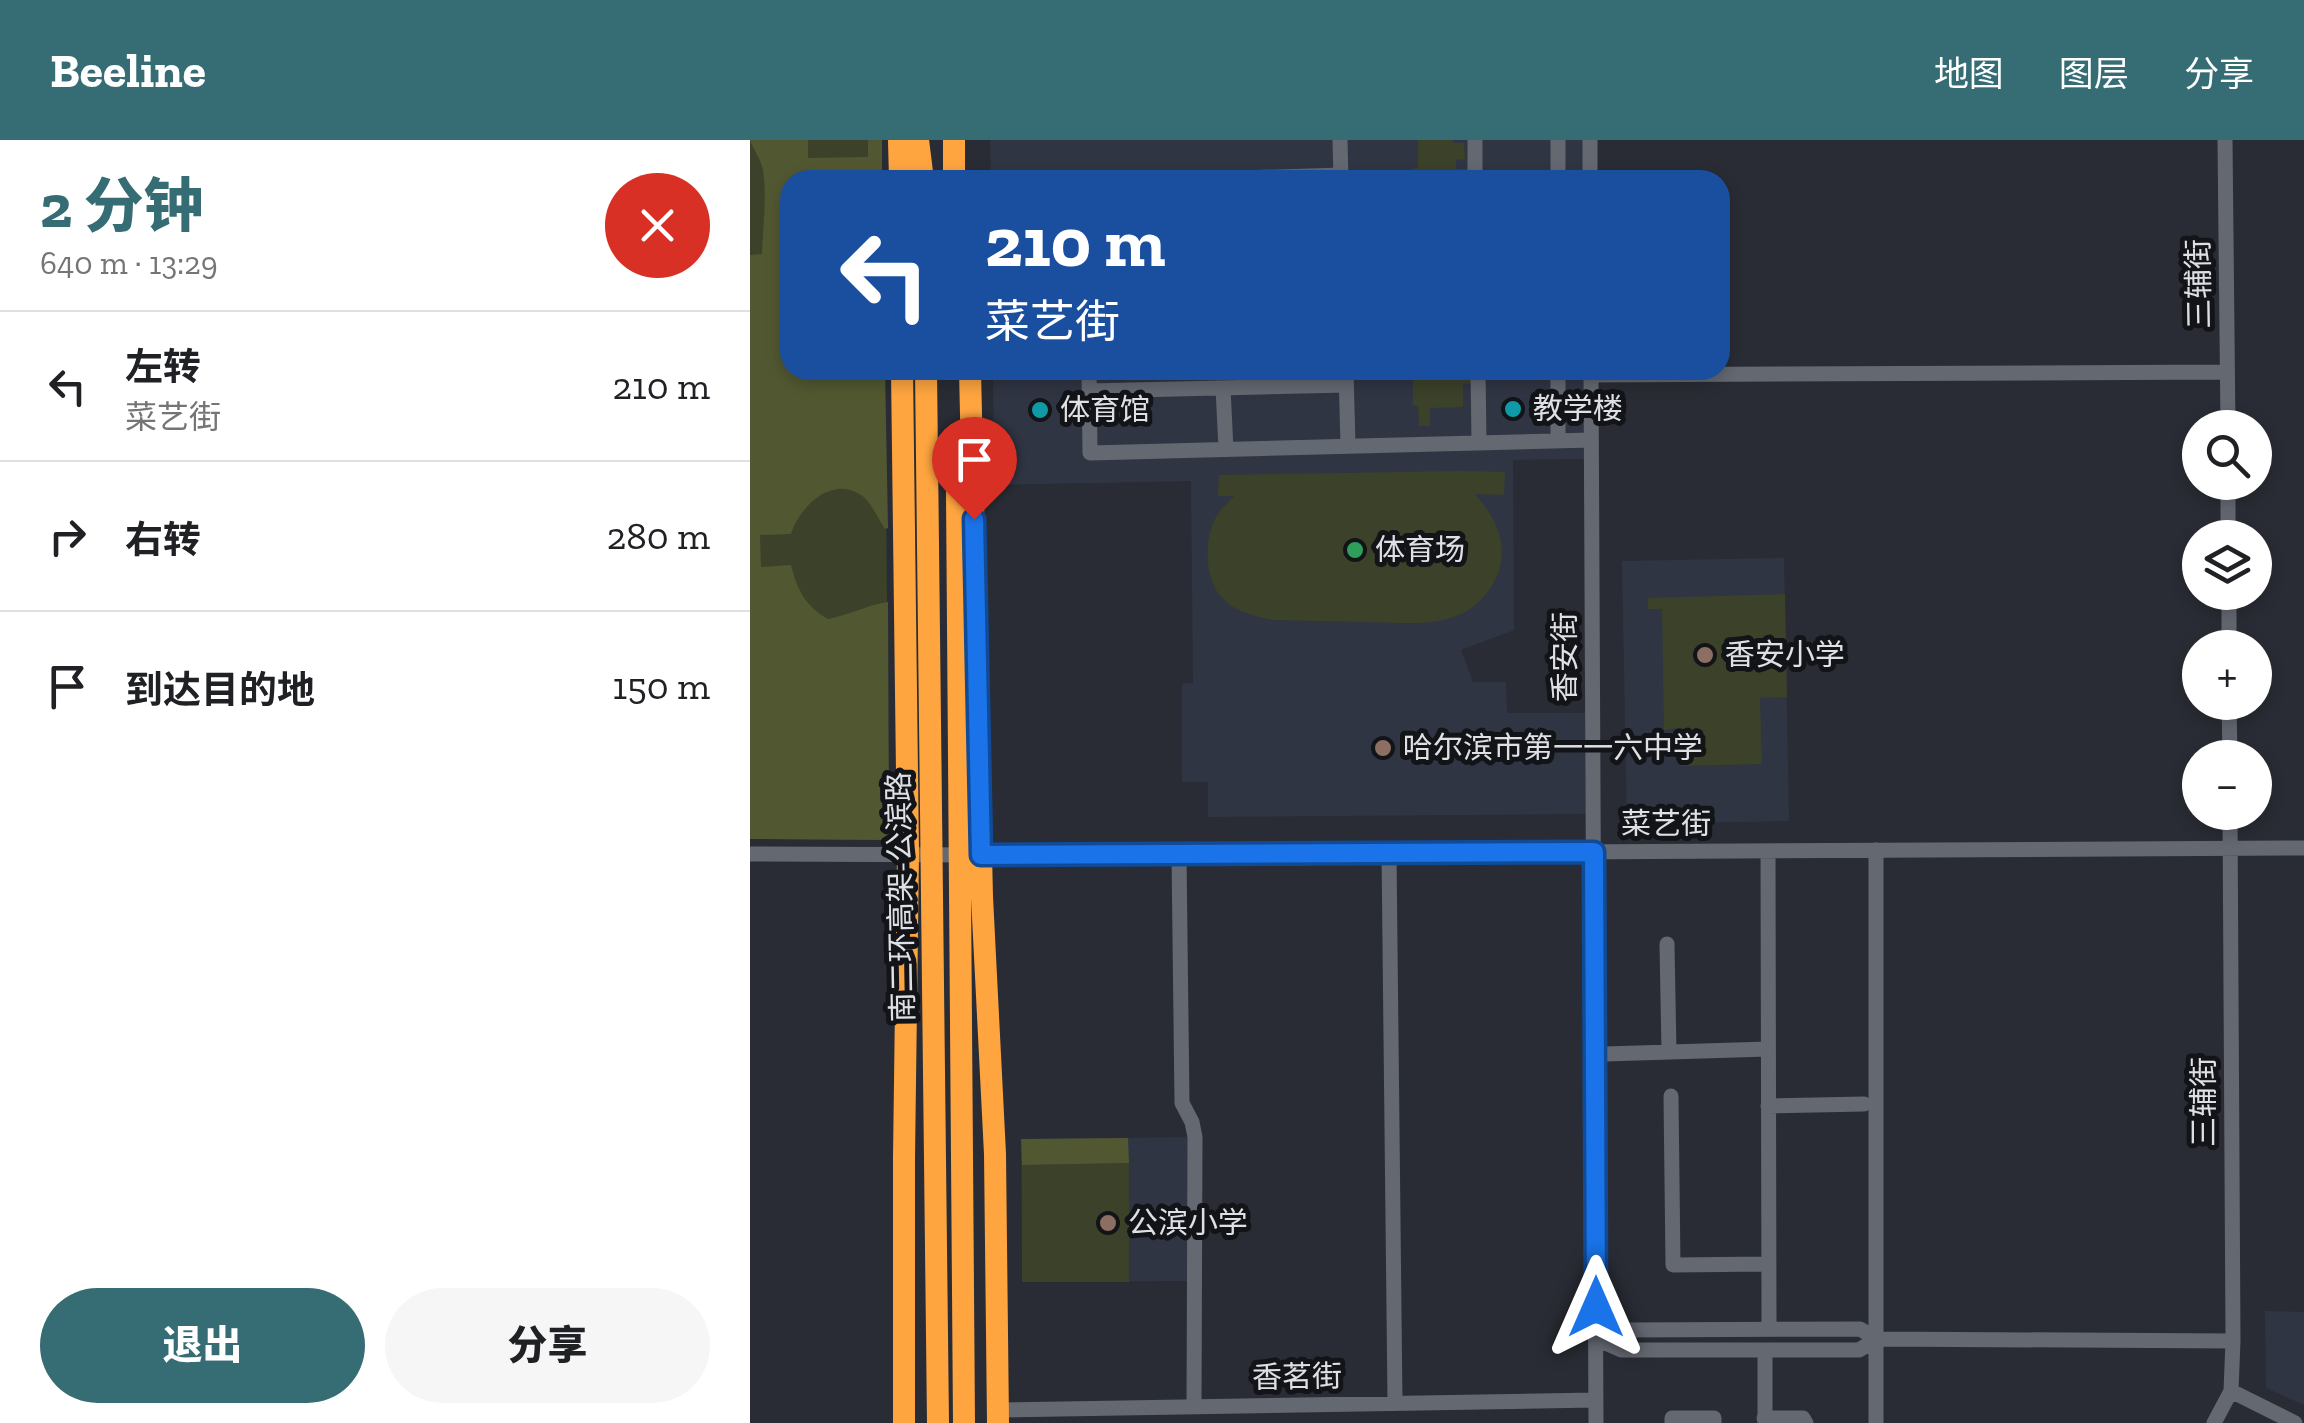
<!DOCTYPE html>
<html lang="zh">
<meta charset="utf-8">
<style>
:root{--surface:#fff;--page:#f6f6f6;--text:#202124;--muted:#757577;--line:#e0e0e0;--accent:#366d75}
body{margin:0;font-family:"Zilla Slab","Noto Sans SC",serif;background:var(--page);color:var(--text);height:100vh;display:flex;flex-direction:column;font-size:38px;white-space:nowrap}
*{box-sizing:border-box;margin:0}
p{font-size:32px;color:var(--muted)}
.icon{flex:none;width:55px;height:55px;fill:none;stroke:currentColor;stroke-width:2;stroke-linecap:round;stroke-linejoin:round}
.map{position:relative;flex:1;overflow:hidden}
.details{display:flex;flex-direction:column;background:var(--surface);width:750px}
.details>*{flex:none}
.banner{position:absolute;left:30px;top:30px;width:950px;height:210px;border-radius:30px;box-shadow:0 5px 15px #0003;background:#1a4fa0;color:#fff;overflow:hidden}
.fabs{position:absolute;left:1432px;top:270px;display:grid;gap:20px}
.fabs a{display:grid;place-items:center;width:90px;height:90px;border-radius:50%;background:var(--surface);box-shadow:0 5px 15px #0003;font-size:50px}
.pin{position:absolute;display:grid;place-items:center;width:85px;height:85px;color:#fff;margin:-102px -42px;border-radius:50% 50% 50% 0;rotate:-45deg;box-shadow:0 0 10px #0007}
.pin .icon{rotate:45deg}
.me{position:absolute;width:110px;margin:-55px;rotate:0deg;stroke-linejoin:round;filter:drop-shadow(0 0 8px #0008)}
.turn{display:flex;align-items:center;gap:35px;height:210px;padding:0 40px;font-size:45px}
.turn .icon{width:130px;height:130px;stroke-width:2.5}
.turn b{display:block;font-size:70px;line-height:85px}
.round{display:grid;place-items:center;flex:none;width:105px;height:105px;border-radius:52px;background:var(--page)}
.summary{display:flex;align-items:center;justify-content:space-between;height:170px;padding:0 40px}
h1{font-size:60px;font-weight:800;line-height:75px;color:var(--accent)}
.primary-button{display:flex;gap:20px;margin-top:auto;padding:20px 40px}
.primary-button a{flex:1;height:115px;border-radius:60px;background:var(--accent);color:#fff;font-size:40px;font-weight:800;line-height:115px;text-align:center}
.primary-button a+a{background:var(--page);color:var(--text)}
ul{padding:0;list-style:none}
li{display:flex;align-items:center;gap:30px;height:150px;padding:0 40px;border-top:2px solid var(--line)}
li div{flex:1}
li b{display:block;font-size:38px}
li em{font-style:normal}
header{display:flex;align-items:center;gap:60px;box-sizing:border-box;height:140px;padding:0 50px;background:var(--accent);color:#fff}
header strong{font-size:48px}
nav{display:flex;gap:55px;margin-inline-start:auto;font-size:35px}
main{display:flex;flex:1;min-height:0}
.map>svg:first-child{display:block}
</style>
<header>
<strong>Beeline</strong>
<nav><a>地图</a><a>图层</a><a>分享</a></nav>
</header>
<main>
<section class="details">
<div class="summary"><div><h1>2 分钟</h1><p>640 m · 13:29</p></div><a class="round" style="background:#d93025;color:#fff"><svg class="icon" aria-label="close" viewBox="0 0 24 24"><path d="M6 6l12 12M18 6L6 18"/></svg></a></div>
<ul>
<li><svg class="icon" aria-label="left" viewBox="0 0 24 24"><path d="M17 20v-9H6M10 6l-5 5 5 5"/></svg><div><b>左转</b><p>菜艺街</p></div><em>210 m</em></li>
<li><svg class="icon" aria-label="right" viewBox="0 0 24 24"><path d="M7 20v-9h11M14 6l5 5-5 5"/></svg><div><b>右转</b></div><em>280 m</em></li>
<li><svg class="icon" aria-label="arrive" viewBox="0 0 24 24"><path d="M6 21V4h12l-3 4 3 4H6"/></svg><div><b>到达目的地</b></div><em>150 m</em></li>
</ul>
<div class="primary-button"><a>退出</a><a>分享</a></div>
</section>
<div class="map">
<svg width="1554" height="1283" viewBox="0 0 1554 1283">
<rect width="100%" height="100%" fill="#292c34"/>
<!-- built -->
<path fill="#303543" d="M240 0H840V40H241Z
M243 230H841L842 319 763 320 764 490 711 510 723 542H756L757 573H835V674L458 677V642H432V544L443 543 441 341 244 345Z
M1034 418 1039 681 877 684 872 421Z
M445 997V1141L272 1142 271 999Z
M1515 1171 1554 1172V1265L1516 1248Z"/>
<!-- green -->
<path fill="#3c412a" d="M0 0H132V40H40V230H135L139 700 0 699Z
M668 0H703V3H714L715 19 706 20V29H719L720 40H660V29L668 28Z
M663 230H723L724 243 713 244V267L680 268V286H669L668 266 663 265Z
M711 331 755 332 754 355 725 354C744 376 758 400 749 431 743 447 731 464 715 472 687 488 647 482 616 482 585 481 554 481 523 480 504 476 485 472 472 458 455 440 454 403 464 381 468 372 477 363 484 356H468L469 335Z
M1035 454 1037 557 1010 558 1012 624 930 626 929 588 914 590 912 469H898V458Z
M379 1023V1142H272V1025Z"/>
<!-- forest -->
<path fill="#515831" d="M0 0H58V18L118 17V0H132V40H40V56L36 58 40 69V230H135L138 388 135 389C128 379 121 361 111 355 81 335 49 368 41 394L10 395 11 427 41 425C47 449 55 466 78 479 99 475 117 465 138 462L139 700 0 699V115L12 114C13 87 17 57 13 30 11 19 3 9 0 0Z
M378 998 379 1023 272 1025 271 999Z"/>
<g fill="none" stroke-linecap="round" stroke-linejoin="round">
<!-- minor -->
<path stroke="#646871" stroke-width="15" d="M590 0 591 40
M725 0V40
M808 0V40
M840 0V40
M1475 0 1478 288
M428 40 591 35
M339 230 340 313 841 300
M596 230 598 306
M728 230 729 303
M808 230V301
M841 230 846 1283
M841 235 1477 232
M473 248 476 309
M339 251 596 245
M1478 342V398
M1479 452V508
M1479 562 1480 618
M1018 711 1019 1189
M639 713 645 1263
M0 714 231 715 1554 708
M429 714 432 963 442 982 445 997 444 1267
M917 804 919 912
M855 914 1018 909
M921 956 923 1125 1018 1124
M1018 966 1114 964
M846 1199 871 1210H1109L1127 1199 1483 1201
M846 1199 876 1190 1110 1189 1127 1199
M1481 1251 1545 1283
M248 1270 846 1260
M1014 1278H1053L1056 1283
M922 1283V1278H964V1283
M1015 1283V1210
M1126 1283V710
M1464 1283 1481 1251 1483 1201 1480 672"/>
<!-- highway -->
<path stroke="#ffa540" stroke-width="22" d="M149 0 150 40
M168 0 173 40
M204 0V40
M152 230 158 713 154 1018V1283
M176 230 188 1283
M220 230 232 757 245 1014 248 1283
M207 352 214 1283"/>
</g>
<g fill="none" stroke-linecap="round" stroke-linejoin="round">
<!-- route casing -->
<g stroke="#114b97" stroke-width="25">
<path id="route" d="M224 379 231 715 844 712 846 1167"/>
</g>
<!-- route -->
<use href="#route" stroke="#1a73e8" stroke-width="18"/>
</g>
<!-- markers -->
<g fill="#0f9aa8" stroke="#131418" stroke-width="4">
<circle cx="763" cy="269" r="10"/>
<circle cx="290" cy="270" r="10"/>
</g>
<circle fill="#2e9e5b" stroke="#131418" stroke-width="4" cx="605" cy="410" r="10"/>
<g fill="#8d6e63" stroke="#131418" stroke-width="4">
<circle cx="955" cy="515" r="10"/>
<circle cx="633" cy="608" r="10"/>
<circle cx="358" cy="1083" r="10"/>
</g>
<g text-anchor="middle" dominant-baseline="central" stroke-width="10" stroke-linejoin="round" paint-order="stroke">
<!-- street labels -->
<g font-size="30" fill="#dee0e5" stroke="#131418">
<text transform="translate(1449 144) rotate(-91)">三辅街</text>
<text transform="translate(815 517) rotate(-90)">香安街</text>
<text x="916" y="684">菜艺街</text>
<text transform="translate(151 757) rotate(-91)">南二环高架-公滨路</text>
<text transform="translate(1454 962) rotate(-90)">三辅街</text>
<text transform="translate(547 1237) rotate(-1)">香茗街</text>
</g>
<!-- poi labels -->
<g font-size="30" fill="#dee0e5" stroke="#131418" text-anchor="start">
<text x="783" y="269">教学楼</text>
<text x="310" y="270">体育馆</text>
<text x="625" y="410">体育场</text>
<text x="975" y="515">香安小学</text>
<text x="653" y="608">哈尔滨市第一一六中学</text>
<text x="378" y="1083">公滨小学</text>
</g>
</g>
</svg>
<div class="fabs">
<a><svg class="icon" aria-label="search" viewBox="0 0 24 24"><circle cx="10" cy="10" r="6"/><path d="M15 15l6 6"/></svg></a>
<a><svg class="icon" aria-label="layers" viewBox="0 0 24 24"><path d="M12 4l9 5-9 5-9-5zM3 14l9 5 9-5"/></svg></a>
<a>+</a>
<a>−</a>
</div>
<div class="pin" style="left:224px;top:379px;background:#d93025"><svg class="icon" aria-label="arrive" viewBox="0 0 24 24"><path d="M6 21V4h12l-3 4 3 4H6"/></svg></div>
<svg class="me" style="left:846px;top:1167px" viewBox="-20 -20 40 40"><path d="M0-17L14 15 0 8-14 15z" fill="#1a73e8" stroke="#fff" stroke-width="4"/></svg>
<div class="banner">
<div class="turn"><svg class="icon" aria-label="left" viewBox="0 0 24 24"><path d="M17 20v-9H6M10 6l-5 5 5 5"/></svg><div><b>210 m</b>菜艺街</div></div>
</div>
</div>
</main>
